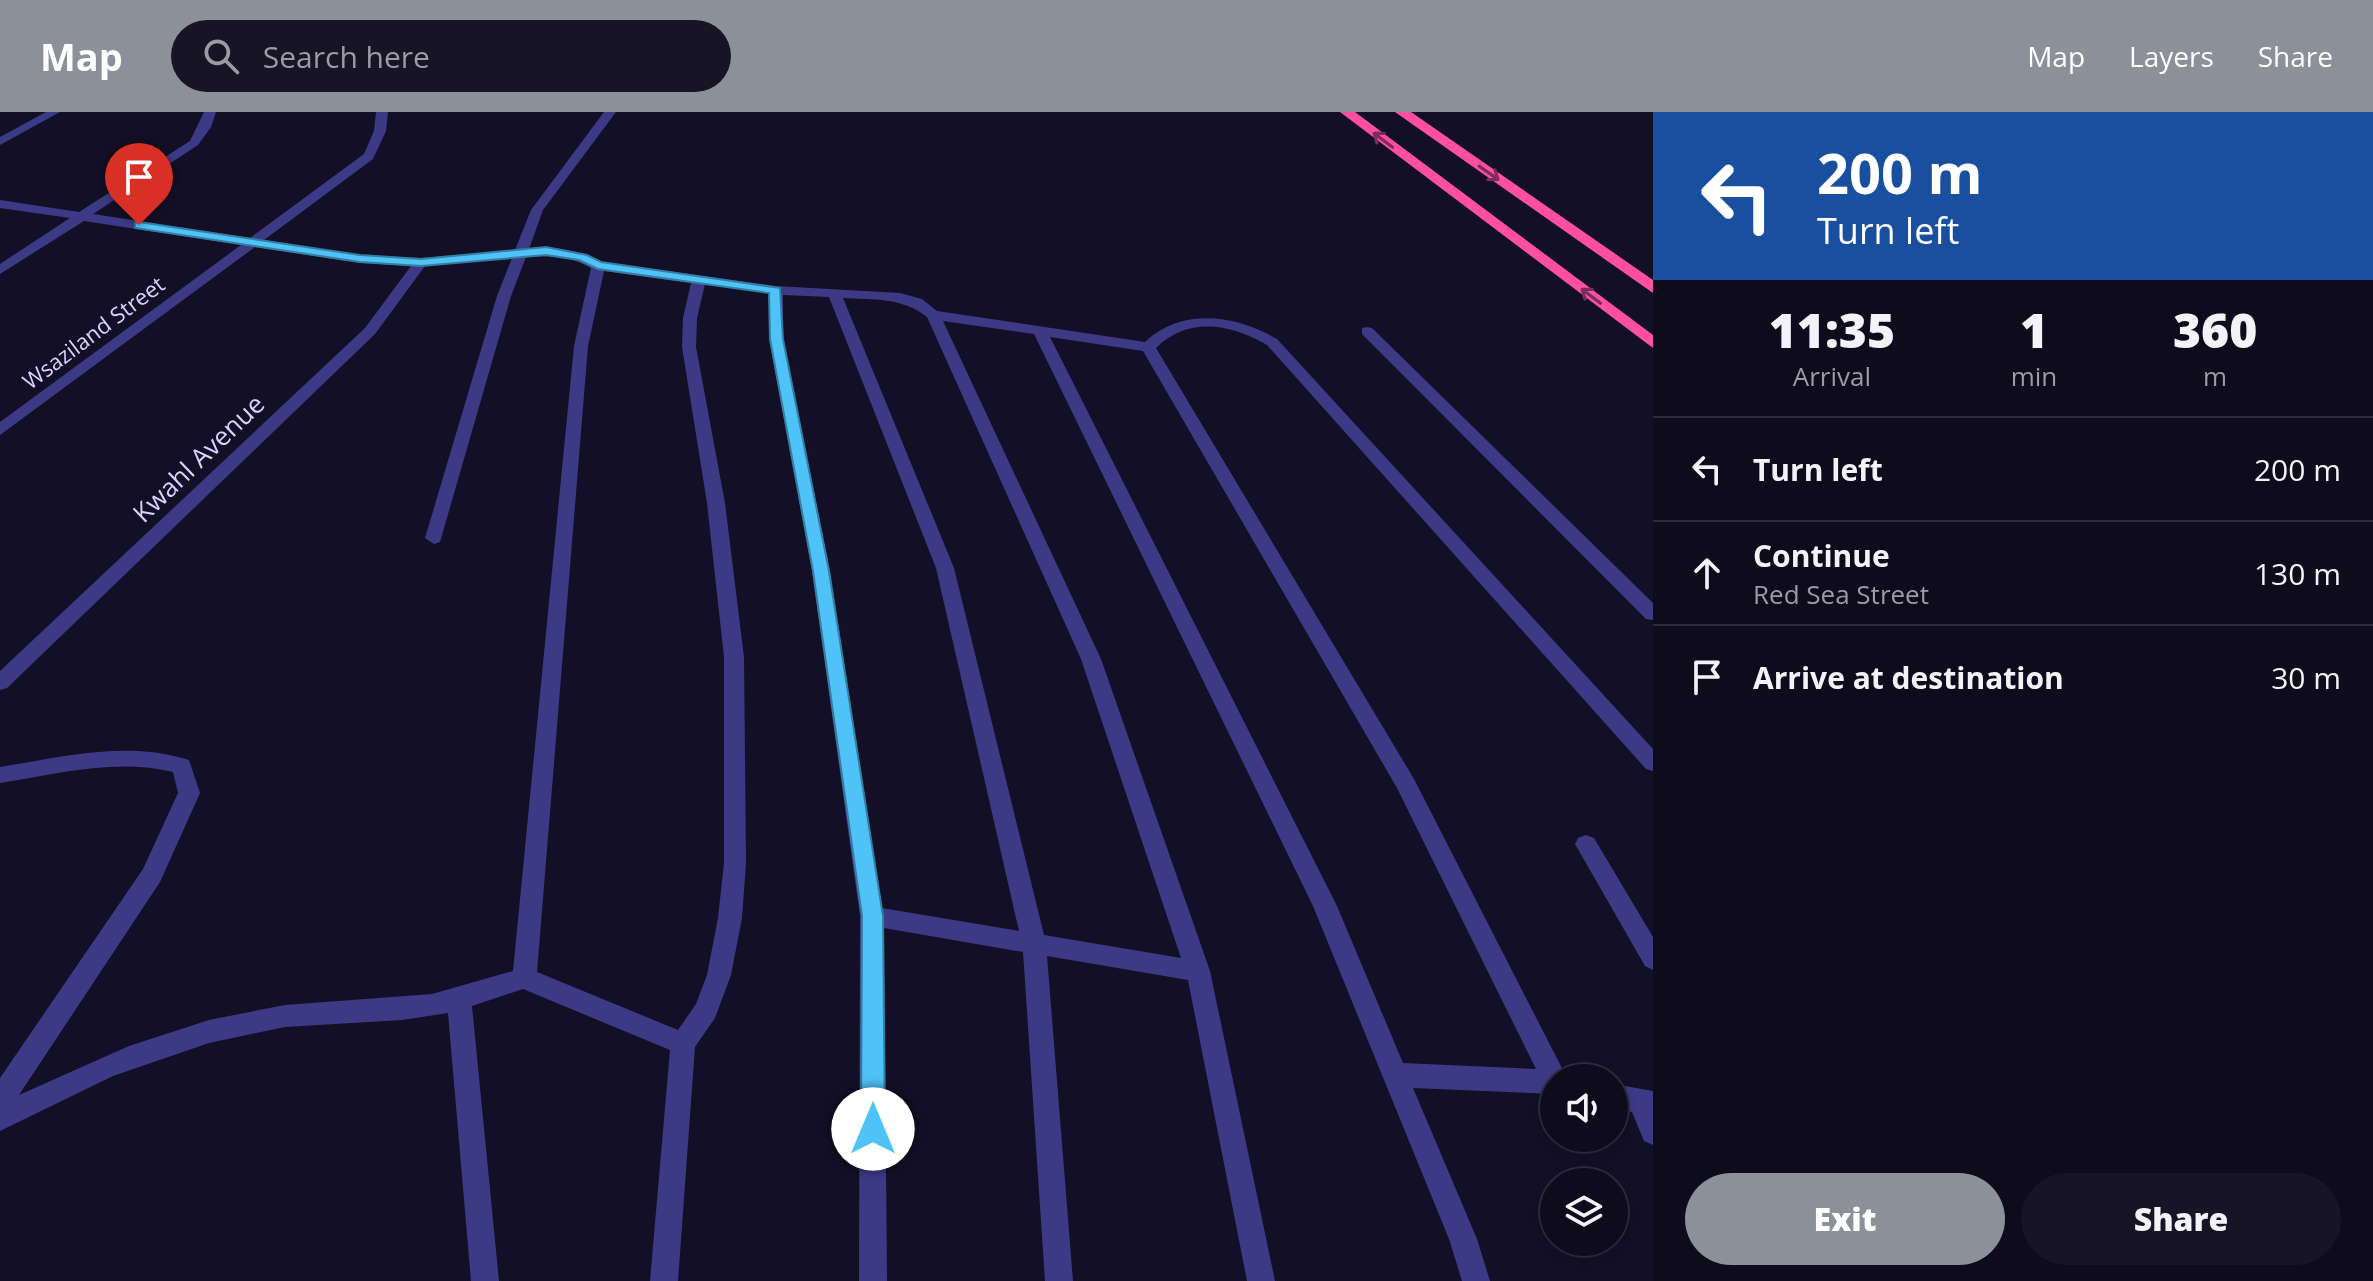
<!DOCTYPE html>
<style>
:root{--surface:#0e0b1c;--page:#171425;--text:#f1f3f6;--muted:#9b9ba3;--line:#2e2b3b;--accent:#8c9099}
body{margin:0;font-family:"Open Sans",sans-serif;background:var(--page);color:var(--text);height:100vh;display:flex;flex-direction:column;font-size:30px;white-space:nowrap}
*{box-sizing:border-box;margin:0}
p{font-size:26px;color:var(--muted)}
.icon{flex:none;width:44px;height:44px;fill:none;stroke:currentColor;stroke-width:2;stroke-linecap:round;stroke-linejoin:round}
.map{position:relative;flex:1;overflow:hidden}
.details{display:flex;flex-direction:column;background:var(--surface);width:720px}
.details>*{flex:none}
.banner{background:#1a4fa0;color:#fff;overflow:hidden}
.tools{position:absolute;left:1540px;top:952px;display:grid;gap:16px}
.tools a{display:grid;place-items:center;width:88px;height:88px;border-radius:50%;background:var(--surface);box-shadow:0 4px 12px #0003,0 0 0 2px var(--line);font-size:40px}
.pin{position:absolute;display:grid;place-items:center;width:68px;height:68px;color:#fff;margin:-82px -34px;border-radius:50% 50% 50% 0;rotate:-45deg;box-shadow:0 0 8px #0007}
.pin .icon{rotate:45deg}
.me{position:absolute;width:88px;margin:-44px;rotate:0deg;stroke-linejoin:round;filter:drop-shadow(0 0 6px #0008)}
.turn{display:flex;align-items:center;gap:28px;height:168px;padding:0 32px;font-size:36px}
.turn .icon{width:104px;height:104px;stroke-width:2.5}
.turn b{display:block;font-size:56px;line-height:68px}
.eta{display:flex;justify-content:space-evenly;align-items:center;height:136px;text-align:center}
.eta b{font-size:48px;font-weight:800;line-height:56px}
.cta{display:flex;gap:16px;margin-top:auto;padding:16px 32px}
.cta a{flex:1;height:92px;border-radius:48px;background:var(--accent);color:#fff;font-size:32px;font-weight:800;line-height:92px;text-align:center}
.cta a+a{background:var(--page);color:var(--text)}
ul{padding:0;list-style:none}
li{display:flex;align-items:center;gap:24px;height:104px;padding:0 32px;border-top:2px solid var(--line)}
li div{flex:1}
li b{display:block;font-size:30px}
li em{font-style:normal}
header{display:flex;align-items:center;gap:48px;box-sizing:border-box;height:112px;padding:0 40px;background:var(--accent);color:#fff}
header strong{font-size:38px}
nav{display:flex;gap:44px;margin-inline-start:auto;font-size:28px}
.search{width:560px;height:72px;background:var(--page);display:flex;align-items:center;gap:20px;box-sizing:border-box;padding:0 28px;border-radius:44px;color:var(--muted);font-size:30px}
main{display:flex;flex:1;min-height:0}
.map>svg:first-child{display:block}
</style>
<header>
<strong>Map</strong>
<div class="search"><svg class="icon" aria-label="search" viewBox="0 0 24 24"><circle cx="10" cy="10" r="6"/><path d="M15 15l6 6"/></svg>Search here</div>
<nav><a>Map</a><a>Layers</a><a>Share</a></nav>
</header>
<main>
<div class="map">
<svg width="1653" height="1169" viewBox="0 0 1653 1169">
<rect width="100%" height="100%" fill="#130f26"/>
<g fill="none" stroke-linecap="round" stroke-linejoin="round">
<!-- minor -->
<path fill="#3d3a85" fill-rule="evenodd" d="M46 0H60L0 33V25Z
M204 0H216L211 15 198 33 93 102 250 126 364 42 374 19 376 0H388L386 19 373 47 264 128 360 143 421 146 515 138 531 98 604 0H616L543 98 529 137C554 134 579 138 601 150L776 174 900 181 922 187 937 199 1145 230C1182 195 1236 203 1277 227L1653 637V659L1646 657 1267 233C1231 212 1188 204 1156 236L1414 667 1567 966H1554V982L1413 976 1477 1127 1490 1169H1462L1449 1127 1313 794 1034 222 943 209 1101 547 1210 859 1275 1169H1247L1188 868 1047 844 1073 1169H1045L1023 840 884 816 887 1169H859L860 804 812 459 769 227V181L705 172 697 206 696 235 725 391 744 545 746 751 742 806 731 863 715 906 695 935 678 1169H650L670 938 523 877 472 894 499 1169H471L448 901 402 908 285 915 209 931 113 964 0 1019V966L143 757 178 681 173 660C116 646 57 662 0 671V655C63 645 127 628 189 648L200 681 160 770 19 983 129 934 209 908 285 893 432 882 513 859 574 234 591 156C571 144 549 143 526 145L511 184 440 430 434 432 425 426 497 184 512 146 425 154 375 222 7 576 0 578V559L365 216 411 154 360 151 255 135 0 323V310L241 133 84 109 0 162V152L70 106 0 96V88L79 100 190 29ZM604 159 691 171 683 206 682 235 707 391 724 545V751L718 806 707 863 696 892 678 918 537 860 588 234ZM783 183 829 185 936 456 1019 819 882 796 830 459 783 227ZM843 186C874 188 902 185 927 205L1081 547 1181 846 1044 823 954 456ZM1050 225 1143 239 1397 676 1536 957 1403 951 1337 794Z
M1367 215 1372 216 1653 491V508L1646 507 1362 222V216Z
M1586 723 1594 726 1653 825V858L1645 854 1575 732 1578 726Z
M1614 972 1653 979V1033L1644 1029 1632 1000 1614 996Z"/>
<!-- motorway -->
<path fill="#ff4fa3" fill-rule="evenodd" d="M1340 0H1355L1653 223V236Z
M1395 0H1411L1653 168V181Z"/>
</g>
<!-- one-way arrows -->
<defs><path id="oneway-shaft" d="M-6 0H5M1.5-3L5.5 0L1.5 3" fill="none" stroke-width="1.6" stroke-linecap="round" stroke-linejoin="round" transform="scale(2)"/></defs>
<g stroke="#7d2c5e">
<use href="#oneway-shaft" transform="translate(1383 28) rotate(-143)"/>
<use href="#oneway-shaft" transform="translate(1489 61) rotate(35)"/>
<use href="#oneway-shaft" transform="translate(1591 184) rotate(-143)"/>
</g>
<!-- route -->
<path fill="#4fc3f7" stroke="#337fa1" stroke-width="2" d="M139 110 360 143 421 147 546 135 587 143 601 150 780 176 783 227 829 459 883 804 885 1017 881 1025 873 1029 864 1025 861 1017 862 804 813 459 770 227 769 181 598 157 579 148 546 143 421 154 360 150 135 116V111Z"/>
<g text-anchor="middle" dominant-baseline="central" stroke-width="8" stroke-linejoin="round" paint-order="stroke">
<!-- far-street labels -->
<g font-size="22" fill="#d9d4ff" stroke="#130f26">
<text transform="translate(93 220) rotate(-37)">Wsaziland Street</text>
</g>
<!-- street labels -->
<g font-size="26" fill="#d9d4ff" stroke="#130f26">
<text transform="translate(198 346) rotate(-44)">Kwahl Avenue</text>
</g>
</g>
</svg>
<div class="tools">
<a><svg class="icon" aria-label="sound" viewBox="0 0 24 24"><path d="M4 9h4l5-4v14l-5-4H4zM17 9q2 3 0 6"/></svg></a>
<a><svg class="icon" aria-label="layers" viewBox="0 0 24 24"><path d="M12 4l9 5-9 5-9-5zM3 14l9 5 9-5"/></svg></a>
</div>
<div class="pin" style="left:139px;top:113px;background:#d93025"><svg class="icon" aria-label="arrive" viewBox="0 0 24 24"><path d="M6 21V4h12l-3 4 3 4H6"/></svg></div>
<svg class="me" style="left:873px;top:1017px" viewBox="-20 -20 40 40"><circle r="19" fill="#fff"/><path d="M0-13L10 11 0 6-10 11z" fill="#4fc3f7"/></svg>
</div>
<section class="details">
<div class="banner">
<div class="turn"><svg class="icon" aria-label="left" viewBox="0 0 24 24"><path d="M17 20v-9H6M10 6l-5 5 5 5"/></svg><div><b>200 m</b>Turn left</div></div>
</div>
<div class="eta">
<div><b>11:35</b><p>Arrival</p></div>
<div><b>1</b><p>min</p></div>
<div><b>360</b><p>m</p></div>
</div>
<ul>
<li><svg class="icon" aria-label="left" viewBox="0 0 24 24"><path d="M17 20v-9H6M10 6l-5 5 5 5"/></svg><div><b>Turn left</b></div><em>200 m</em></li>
<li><svg class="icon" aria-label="ahead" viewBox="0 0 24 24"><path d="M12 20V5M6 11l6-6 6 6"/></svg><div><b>Continue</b><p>Red Sea Street</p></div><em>130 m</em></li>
<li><svg class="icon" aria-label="arrive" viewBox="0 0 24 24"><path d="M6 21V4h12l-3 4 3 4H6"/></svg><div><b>Arrive at destination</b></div><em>30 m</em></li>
</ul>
<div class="cta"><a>Exit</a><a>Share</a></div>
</section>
</main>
